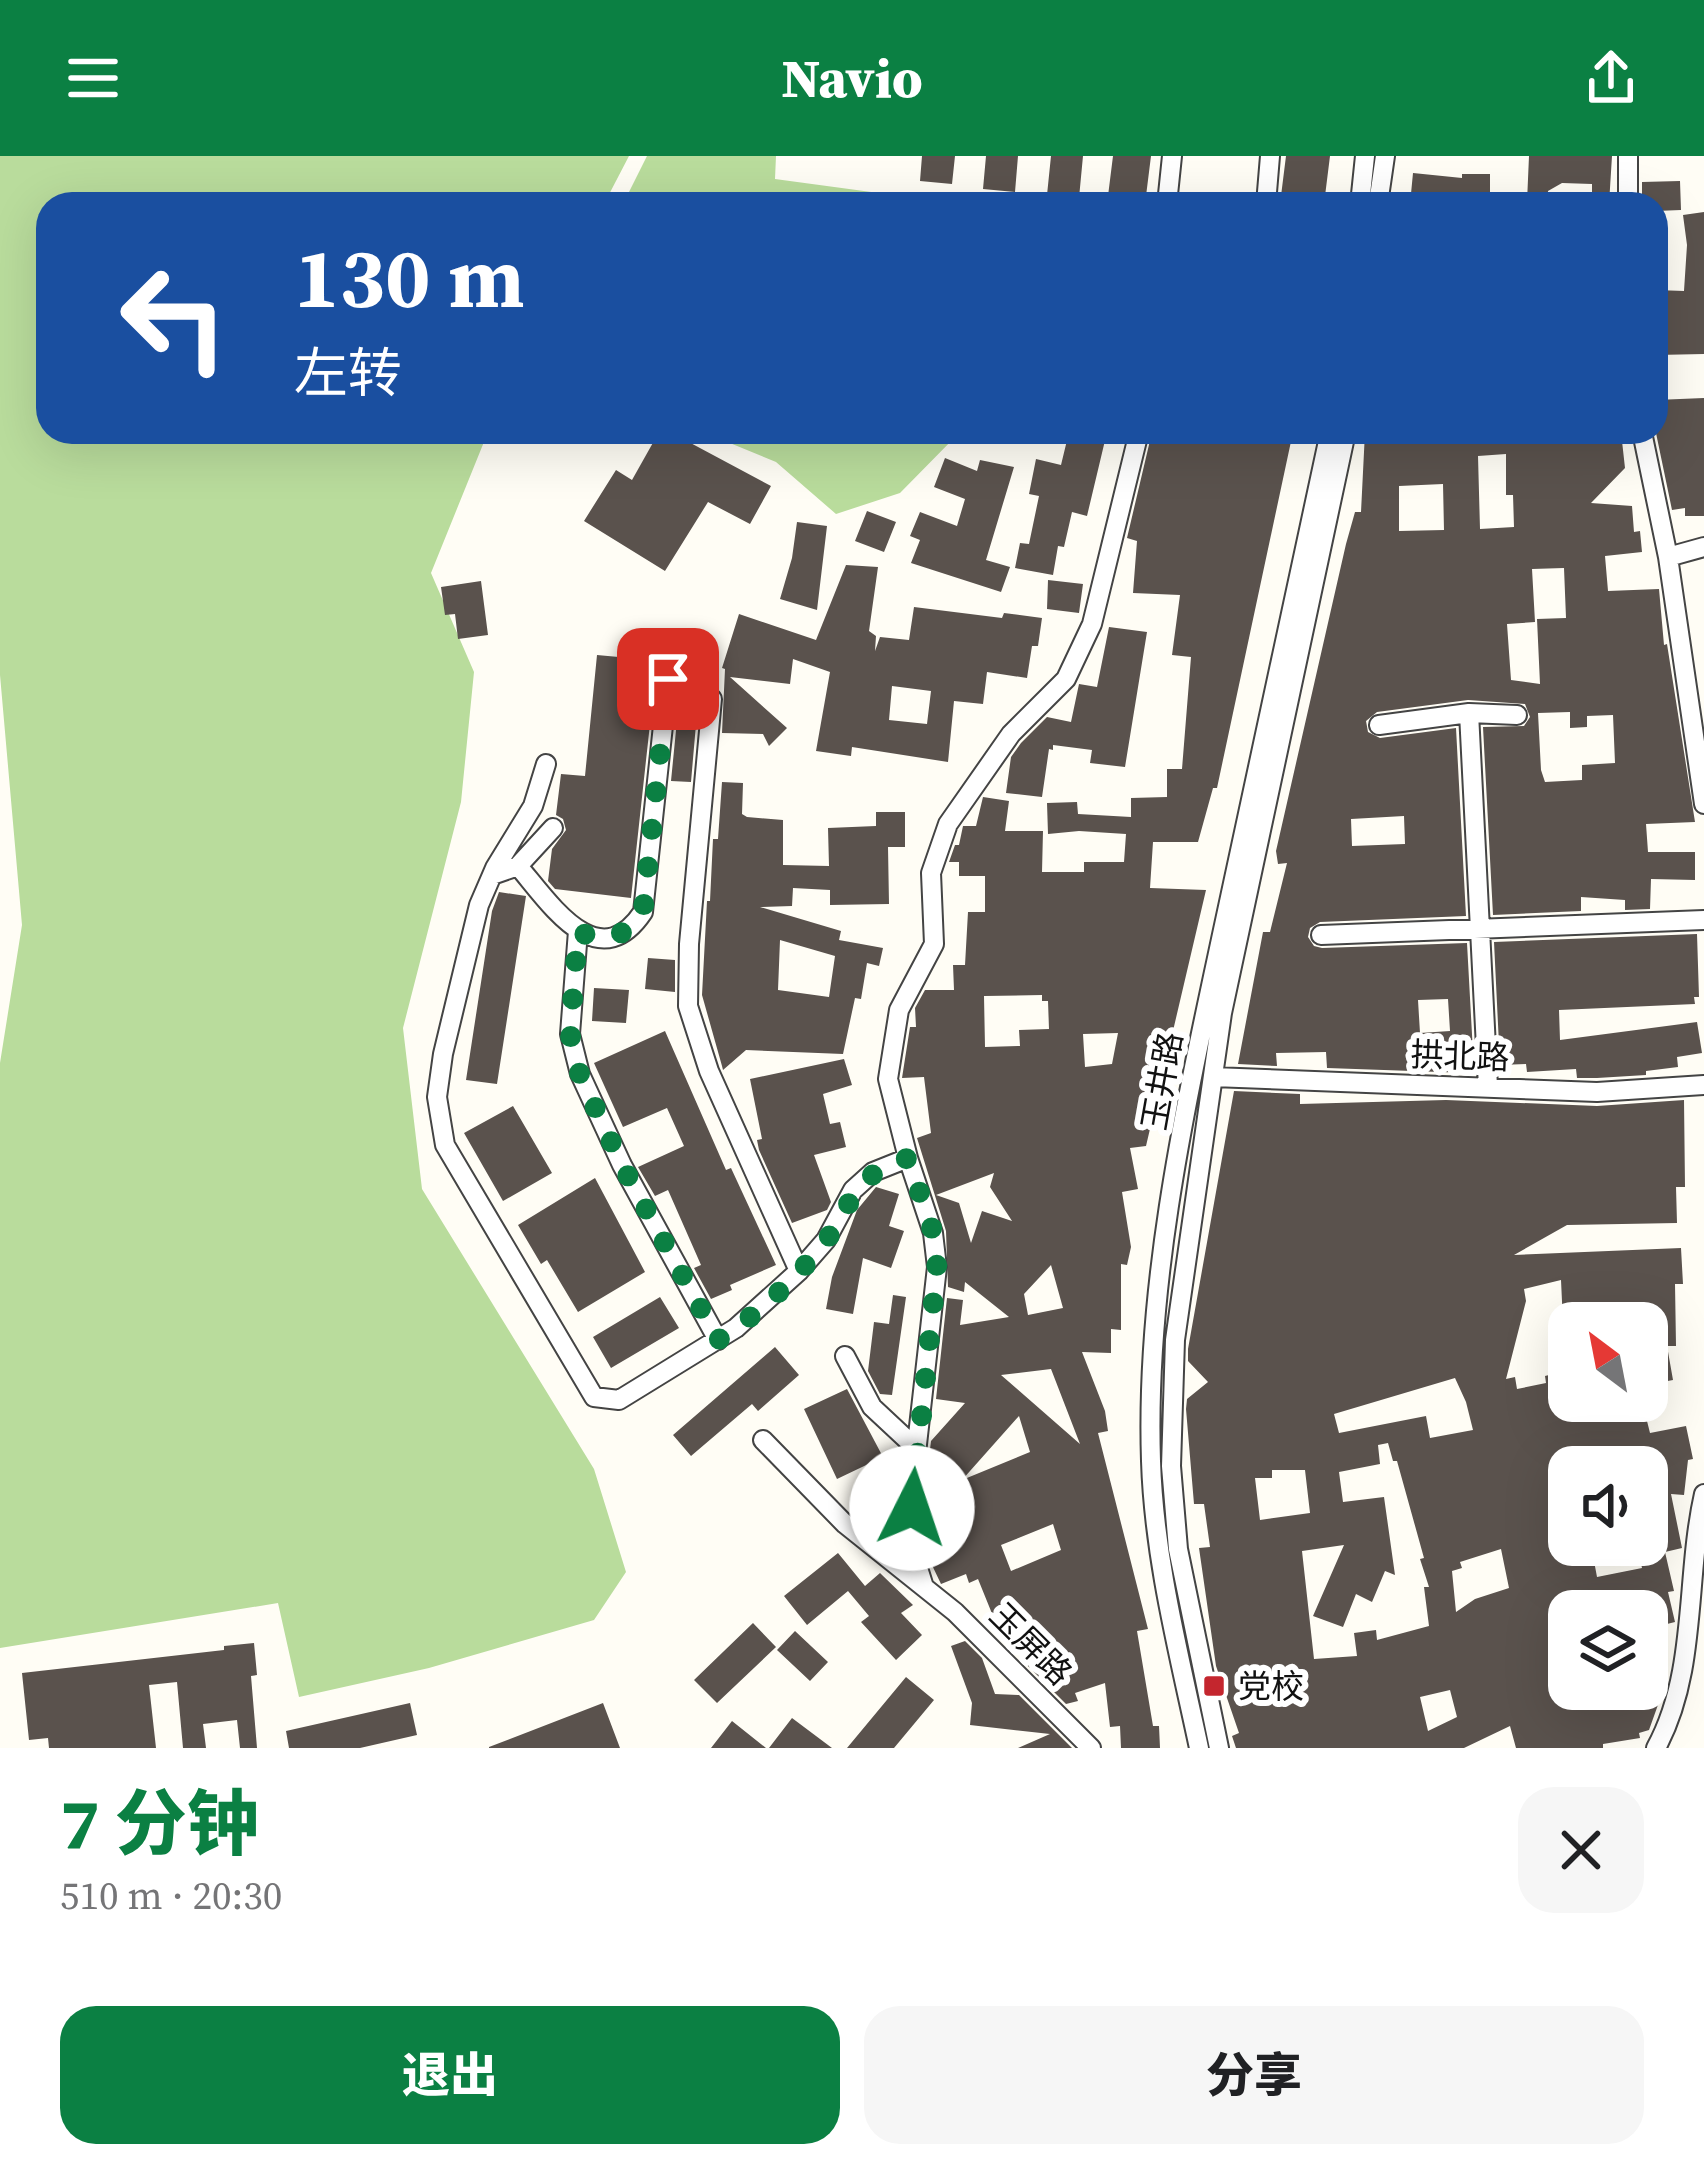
<!DOCTYPE html>
<html lang="zh">
<meta charset="utf-8">
<style>
:root{--surface:#fff;--page:#f6f6f6;--text:#202124;--muted:#757577;--accent:#0b8043}
body{margin:0;font-family:"Source Serif 4","Noto Sans SC",serif;background:var(--page);color:var(--text);height:100vh;display:flex;flex-direction:column;font-size:45px;white-space:nowrap}
*{box-sizing:border-box;margin:0}
p{font-size:39px;color:var(--muted)}
.icon{flex:none;width:66px;height:66px;fill:none;stroke:currentColor;stroke-width:2;stroke-linecap:round;stroke-linejoin:round}
.map{position:relative;height:1592px;overflow:hidden}
.sheet{display:flex;flex-direction:column;background:var(--surface);flex:1}
.sheet>*{flex:none}
.guide{position:absolute;left:36px;top:36px;width:1632px;height:252px;border-radius:36px;box-shadow:0 12px 48px #0002;background:#1a4fa0;color:#fff;overflow:hidden}
.needle{width:78px;rotate:328deg}
.fabs{position:absolute;left:1548px;top:1146px;display:grid;gap:24px}
.fabs a{display:grid;place-items:center;width:120px;height:120px;border-radius:24px;background:var(--surface);box-shadow:0 12px 48px #0002;font-size:60px}
.pin{position:absolute;display:grid;place-items:center;width:102px;height:102px;color:#fff;margin:-51px;border-radius:24px;box-shadow:0 6px 18px #0006}
.me{position:absolute;width:132px;margin:-66px;rotate:4deg;stroke-linejoin:round;filter:drop-shadow(0 0 9px #0008)}
.turn{display:flex;align-items:center;gap:42px;height:252px;padding:0 60px;font-size:54px}
.turn .icon{width:156px;height:156px;stroke-width:2.5}
.turn b{display:block;font-size:84px;line-height:102px}
.round{display:grid;place-items:center;flex:none;width:126px;height:126px;border-radius:36px;background:var(--page)}
.head{display:flex;align-items:center;justify-content:space-between;height:204px;padding:0 60px}
h1{font-size:72px;font-weight:800;line-height:90px;color:var(--accent)}
.cta{display:flex;gap:24px;margin-top:auto;padding:24px 60px}
.cta a{flex:1;height:138px;border-radius:36px;background:var(--accent);color:#fff;font-size:48px;font-weight:800;line-height:138px;text-align:center}
.cta a+a{background:var(--page);color:var(--text)}
header{display:flex;justify-content:space-between;align-items:center;height:156px;padding:0 60px;background:var(--accent);color:#fff;font-size:54px;font-weight:800}
.map>svg:first-child{display:block}
</style>
<header><svg class="icon" aria-label="menu" viewBox="0 0 24 24"><path d="M4 6h16M4 12h16M4 18h16"/></svg>Navio<svg class="icon" aria-label="share" viewBox="0 0 24 24"><path d="M12 15V3M7 8l5-5 5 5M5 13v7h14v-7"/></svg></header>
<div class="map">
<svg width="1704" height="1592" viewBox="0 0 1704 1592">
<rect width="100%" height="100%" fill="#fffdf5"/>
<!-- forest -->
<path fill="#b9dc9c" d="M0 0H629L604 48H48V276H488L431 417 474 516 461 646 403 872 422 1033 594 1313 626 1416 594 1464 429 1512 299 1541 278 1447 0 1492V907L22 769 0 519Z
M647 0H776L775 23 960 48H623Z
M703 276H960L900 337 836 358 776 306Z"/>
<!-- building -->
<path fill="#5a524d" fill-rule="evenodd" d="M922 0H955L952 28 920 25Z
M986 0H1018L1015 36 983 33Z
M1051 0H1083L1079 42 1047 39Z
M1113 0H1151L1145 48H1107Z
M1286 0H1330L1324 48H1280Z
M1529 0H1612L1609 48 1592 39V28L1562 27 1548 35 1547 47 1527 46Z
M1413 17 1462 22V18H1490V48H1410Z
M1680 25 1681 54 1656 55V48H1642V26Z
M1704 56V198L1656 199V134L1684 135 1687 89 1683 59Z
M1704 242V360H1685V352L1672 354 1656 277V244Z
M659 276H670L771 330 750 368 708 346 665 415 584 365 616 314 632 324Z
M1069 276H1107L1087 360 1072 356 1064 391 1058 390 1053 419 1015 412 1020 387 1029 388 1039 340 1029 338 1036 303 1061 309Z
M1152 276H1293L1217 632H1213L1198 686H1153L1150 732 1206 734 1146 990 1130 992 1138 1033 1122 1036 1131 1091 1127 1109 1121 1108V1174L1111 1173V1197L1082 1196 1105 1255 1108 1275 1098 1277 1148 1473 1137 1475 1153 1570H1159L1160 1592H1121L1120 1570 1110 1571 1105 1527 1075 1537 1078 1545 1066 1548 1025 1507 1019 1487 1008 1490 992 1474 995 1465 978 1423 969 1427 966 1418 941 1428 931 1407 935 1406 925 1381 926 1365 938 1360 929 1337 957 1327 929 1302 931 1285 965 1247 936 1243 947 1142 963 1144 960 1169 1009 1161 965 1126 964 1136 948 1131 946 1075 917 982 931 977 924 921 902 922 910 871H916L915 852 925 834H954L953 809H965L968 756H985V720H959V706H949L955 689H959L963 670H976L983 641 1009 645 1005 675H1043L1042 716H1084V706H1124L1126 678 1079 675 1048 678 1047 647 1077 646 1078 658 1131 661V642L1167 641V613H1182L1191 501 1172 499 1180 439 1133 437 1137 385 1127 382ZM1042 839V845H1048L1049 873 1019 874 1020 890 985 891 984 840ZM1118 877 1112 908 1085 911 1083 878ZM994 1017 990 1031 1012 1065 982 1055 971 1087 959 1047 936 1039ZM1051 1109 1063 1152 1028 1159 1024 1138ZM1051 1213 1080 1288 1001 1219ZM1019 1260 1030 1296 962 1324ZM1053 1368 1061 1394 1011 1415 1001 1389Z
M1365 276H1621L1625 312 1591 347 1632 350 1634 376 1640 375 1642 396 1605 400 1608 435 1659 433 1664 489 1667 488 1695 666 1646 668 1648 696H1695V724L1651 723 1650 753 1625 754V744L1581 741V755L1493 759 1483 571 1524 570 1530 561 1525 548 1468 544 1377 556 1366 565 1368 576 1380 582 1456 572 1466 760 1320 766 1310 772 1308 781 1314 790 1322 792 1467 787 1474 915 1469 917 1327 912 1326 896 1276 897 1277 910 1238 908 1263 776H1270L1287 707 1278 708 1276 695 1346 388 1355 356H1361ZM1506 298V339H1513L1514 371 1480 373 1478 300ZM1443 328 1444 374 1399 375V330ZM1564 412 1566 462 1537 463 1540 528 1511 524 1507 468 1535 466 1532 413ZM1570 556V572L1587 571V560L1613 559 1615 607 1582 609V624L1545 626 1541 614 1538 557ZM1404 660 1405 688 1352 690 1351 663ZM1448 843 1450 875 1420 877 1418 844Z
M945 302 977 315 980 304 1014 311 986 404 1010 411 1001 436 911 407 920 384 910 380 920 356 957 370 965 343 934 331Z
M867 355 896 366 884 396 855 385Z
M797 366 827 370 817 454 780 443 792 402Z
M846 409 878 411 869 475 876 480 875 495 880 481 909 484 914 451 1002 462 1004 457 1042 462 1038 490H1032L1027 522 987 516 983 548 954 545 948 606 852 591 851 600 816 595 830 516 793 503 790 528 730 521 787 572 769 590 763 578 722 577 725 513 722 512 739 458 816 484ZM892 530 931 535 927 568 889 564Z
M1048 424 1083 428 1079 457 1047 453Z
M481 425 488 479 458 483 455 458 445 459 441 431Z
M1109 471 1147 476 1125 611 1090 607 1092 594 1053 589V594L1049 593 1042 641 1006 637 1011 601 1021 587 1047 561 1071 566 1079 528 1097 531Z
M597 499 662 505 655 522 631 742 555 733 548 725 552 693 566 674 563 663 556 659 561 618 585 620Z
M679 544 698 545 691 626 671 625Z
M722 626 743 627 742 658 747 661 783 664V709L829 710 828 672 876 670V656H905V691H888L889 748 830 749V734L793 732 792 750 760 751 841 775 839 784 883 792 879 810 867 807 861 843 855 842 843 898 746 894 723 914 722 910 702 839 707 745H710L713 683H718ZM780 784 835 800 829 841 778 834Z
M499 736 526 740 497 928 466 924 492 755Z
M1697 778 1699 841H1694L1695 848 1559 854 1560 884 1697 866 1702 897 1677 901 1678 911 1646 915V919L1597 922H1577L1576 913 1527 916 1526 908 1500 909 1494 786Z
M648 802 675 804V836L645 833Z
M594 832 629 834 626 867 592 865Z
M665 875 726 1014 731 1012 776 1109 730 1129 732 1134 711 1143 694 1112 701 1109 668 1034 655 1040 638 1011 684 990 667 952 623 971 594 907Z
M844 903 852 929 823 938 830 968 840 966 846 991 814 999 831 1046 827 1054 792 1067 759 994 757 984 762 983 750 923Z
M1234 935 1300 938V948L1446 944 1597 950 1684 944 1685 1031H1676L1677 1067 1567 1069 1514 1099 1681 1092 1683 1128H1675L1676 1190H1667L1673 1224 1647 1229V1197L1654 1196 1653 1162 1563 1167 1561 1124 1524 1133 1526 1145 1506 1223 1515 1221 1517 1233 1546 1227 1545 1220 1553 1218 1551 1175 1569 1174V1257L1622 1245H1642L1650 1277 1686 1270 1693 1303 1688 1304 1684 1339 1671 1338 1682 1392 1665 1396 1674 1435 1668 1436 1675 1466 1647 1473V1455H1569V1533H1647V1487L1650 1486 1664 1532 1649 1574 1639 1577 1640 1582 1603 1588V1592H1516L1510 1570 1464 1592H1236L1232 1580 1239 1577 1216 1510 1199 1392 1210 1391 1204 1348H1194L1186 1253 1187 1243 1208 1226 1188 1205V1193ZM1455 1222 1466 1246 1473 1274 1430 1282 1426 1260 1339 1277 1334 1258ZM1388 1287 1393 1305H1397L1424 1402 1420 1403 1429 1431H1424L1429 1470 1377 1484 1376 1474 1354 1477 1357 1500 1314 1503 1302 1395 1344 1389 1313 1460 1343 1471 1356 1438 1372 1446 1385 1415 1395 1419 1384 1341 1343 1346 1339 1316 1380 1308 1378 1289ZM1647 1303V1389H1637L1642 1412 1597 1421 1591 1389H1569V1311H1615ZM1272 1314H1305L1310 1357 1260 1364 1255 1322H1272ZM1501 1393 1509 1432 1475 1443 1456 1456 1452 1415 1462 1412 1460 1406ZM1450 1534 1457 1561 1428 1575 1420 1541Z
M513 950 552 1017 503 1045 464 977Z
M595 1022 645 1116 578 1156 547 1104 541 1108 518 1069Z
M876 1031 899 1038 889 1070 904 1075 891 1112 863 1102 853 1158 826 1153 832 1121 857 1054Z
M893 1139 906 1141 892 1239 880 1238 868 1215 874 1166 889 1168Z
M660 1141 679 1172 611 1212 593 1181Z
M775 1191 799 1219 758 1255 752 1248 691 1300 673 1279Z
M847 1233 883 1301 837 1323 804 1253Z
M838 1397 865 1430 880 1417 913 1449 901 1457 922 1479 896 1504 861 1466 869 1460 848 1435 807 1469 784 1440Z
M753 1467 776 1491 717 1547 694 1524Z
M795 1475 828 1506 810 1525 777 1494Z
M965 1485 982 1502 995 1538 1019 1539 1072 1592H1018L1050 1578 970 1569 972 1547 951 1490Z
M254 1487 257 1519 251 1520 257 1592H240L237 1564 203 1568 206 1592H183L177 1526 149 1529 156 1592H49L48 1582 29 1584 22 1517 224 1494V1490Z
M906 1521 934 1544 894 1592H847Z
M410 1547 417 1579 360 1592H289L286 1575Z
M603 1547 620 1592H489V1591Z
M792 1562 832 1592H769Z
M732 1565 766 1592H711Z"/>
<g fill="none" stroke-linecap="round" stroke-linejoin="round">
<!-- minor casing -->
<g stroke="#444" stroke-width="22">
<path id="minor" d="M1167 48 1172 0
M1266 48 1270 0
M1360 48 1365 0
M1378 48 1385 0
M1628 48V0
M1642 276 1668 401 1704 648
M1668 401 1704 391
M712 543 689 788 688 850 709 915 799 1115
M1469 557 1488 931
M1379 569 1469 557 1517 559
M546 608 533 650 495 712 479 749 443 898 437 941 445 989 594 1241 619 1244 736 1172 799 1115 826 1084 853 1034 873 1016 908 1002 933 1077 937 1111 914 1315 911 1390 924 1431
M518 710 553 672
M492 719 518 710C549 746 598 823 643 756L668 523
M578 775 570 878 580 918 622 1009 718 1184
M1321 779 1704 764
M1213 921 1597 936 1704 929
M908 1002 888 923 899 854 934 788 931 717 948 668 1011 578 1066 523 1092 468 1139 276
M845 1200 872 1251 917 1293
M763 1284 845 1368 955 1456 1091 1592
M1199 1592C1179 1498 1154 1402 1151 1305 1145 1127 1186 947 1223 774 1258 608 1294 442 1330 276
M1219 1592 1178 1393 1171 1310 1175 1184 1222 857 1346 276
M1656 1592C1698 1515 1685 1422 1704 1338"/>
</g>
<!-- minor -->
<use href="#minor" stroke="#fff" stroke-width="18"/>
</g>
<g fill="none" stroke-linecap="round" stroke-linejoin="round">
<!-- route -->
<path stroke="#0b8043" stroke-width="21" stroke-dasharray="0 37.8" d="M668 523 643 756C627 780 605 789 578 775L570 878 580 919 622 1009 718 1184C757 1159 795 1124 824 1087 861 1040 842 1027 908 1002L933 1076 937 1111 912 1352"/>
</g>
<!-- markers -->
<rect fill="#c4262e" stroke="#fff" stroke-width="4.5" x="1202" y="1518" width="24" height="24" rx="6"/>
<g text-anchor="middle" dominant-baseline="central" stroke-width="12" stroke-linejoin="round" paint-order="stroke">
<!-- street labels -->
<g font-size="33" fill="#111" stroke="#fff">
<text transform="translate(1460 900) rotate(2)">拱北路</text>
<text transform="translate(1162 925) rotate(-80)">玉井路</text>
<text transform="translate(1031 1488) rotate(45)">玉屏路</text>
</g>
<!-- poi labels -->
<g font-size="33" fill="#111" stroke="#fff" text-anchor="start">
<text x="1238" y="1530">党校</text>
</g>
</g>
</svg>
<div class="fabs">
<a><svg class="needle" viewBox="-14 -14 28 28"><path d="M0-13l5 13h-10z" fill="#e53935"/><path d="M0 13l5-13h-10z" fill="#757577"/></svg></a>
<a><svg class="icon" aria-label="sound" viewBox="0 0 24 24"><path d="M4 9h4l5-4v14l-5-4H4zM17 9q2 3 0 6"/></svg></a>
<a><svg class="icon" aria-label="layers" viewBox="0 0 24 24"><path d="M12 4l9 5-9 5-9-5zM3 14l9 5 9-5"/></svg></a>
</div>
<div class="pin" style="left:668px;top:523px;background:#d93025"><svg class="icon" aria-label="arrive" viewBox="0 0 24 24"><path d="M6 21V4h12l-3 4 3 4H6"/></svg></div>
<svg class="me" style="left:912px;top:1352px" viewBox="-20 -20 40 40"><circle r="19" fill="#fff"/><path d="M0-13L10 11 0 6-10 11z" fill="#0b8043"/></svg>
<div class="guide">
<div class="turn"><svg class="icon" aria-label="left" viewBox="0 0 24 24"><path d="M17 20v-9H6M10 6l-5 5 5 5"/></svg><div><b>130 m</b>左转</div></div>
</div>
</div>
<section class="sheet">
<div class="head"><div><h1>7 分钟</h1><p>510 m · 20:30</p></div><a class="round"><svg class="icon" aria-label="close" viewBox="0 0 24 24"><path d="M6 6l12 12M18 6L6 18"/></svg></a></div>
<div class="cta"><a>退出</a><a>分享</a></div>
</section>
